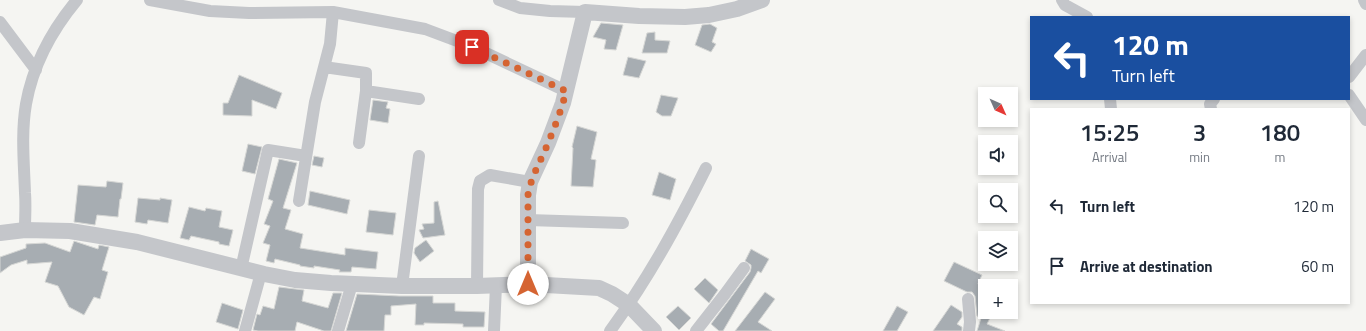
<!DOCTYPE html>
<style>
:root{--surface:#fff;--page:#f2f2f3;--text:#1f2937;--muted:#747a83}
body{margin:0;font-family:"Titillium Web",sans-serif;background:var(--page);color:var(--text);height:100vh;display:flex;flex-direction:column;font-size:15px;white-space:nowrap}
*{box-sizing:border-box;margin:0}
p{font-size:13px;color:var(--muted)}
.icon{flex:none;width:22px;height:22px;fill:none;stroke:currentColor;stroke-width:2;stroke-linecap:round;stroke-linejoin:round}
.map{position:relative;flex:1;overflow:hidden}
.sheet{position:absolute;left:1030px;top:108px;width:320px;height:196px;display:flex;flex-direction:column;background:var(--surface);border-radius:0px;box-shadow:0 2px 6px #0003}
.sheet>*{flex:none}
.top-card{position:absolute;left:1030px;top:16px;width:320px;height:84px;border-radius:0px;box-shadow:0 2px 6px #0003;background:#1a4fa0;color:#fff;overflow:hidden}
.needle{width:26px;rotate:135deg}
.fabs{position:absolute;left:978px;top:87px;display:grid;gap:8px}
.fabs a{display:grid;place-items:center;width:40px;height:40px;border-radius:0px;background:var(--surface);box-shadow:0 2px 6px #0003;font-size:20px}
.pin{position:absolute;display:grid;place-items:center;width:34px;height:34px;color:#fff;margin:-17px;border-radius:8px;box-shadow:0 2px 6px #0006}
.me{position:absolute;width:44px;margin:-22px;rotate:0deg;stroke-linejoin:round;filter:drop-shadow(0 0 3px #0008)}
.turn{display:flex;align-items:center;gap:14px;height:84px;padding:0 16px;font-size:18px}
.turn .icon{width:52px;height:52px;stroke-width:2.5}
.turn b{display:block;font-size:28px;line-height:34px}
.eta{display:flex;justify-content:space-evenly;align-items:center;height:68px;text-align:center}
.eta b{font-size:24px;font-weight:600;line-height:28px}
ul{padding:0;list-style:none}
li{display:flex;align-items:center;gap:12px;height:60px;padding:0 16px}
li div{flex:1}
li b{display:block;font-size:15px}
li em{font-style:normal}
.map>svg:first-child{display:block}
</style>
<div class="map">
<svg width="1366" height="331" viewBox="0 0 1366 331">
<rect width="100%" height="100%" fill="#f5f5f2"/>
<!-- building -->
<path fill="#a7adb2" stroke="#d6d7d5" d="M601 23 623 25 616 50 604 49 606 40 593 37Z
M710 24 717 28 712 42 716 44 711 52 695 45 702 25Z
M655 32V40L670 41 667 53H642L647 33Z
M628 57 646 61 639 78 623 75Z
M239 75 282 93 276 109 252 100V116L223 115V103H228Z
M661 95 678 98 671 116H662L656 112Z
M373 100 388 102 386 108 390 109 388 123 370 120Z
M577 126 597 132 591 159 596 160 593 187 571 186 573 148 572 147Z
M248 144 262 147 255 174 242 171Z
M314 156 324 158 322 167 312 165Z
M279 159 297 163 283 208 291 210 285 229 303 234 300 248 345 255V248L378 252 376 269 352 267 351 272H339L340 270 314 266V268L300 266V265L275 259 274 263 266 261 270 245 263 243 270 226 264 224 273 201 268 199Z
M659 172 676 179 670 200 652 195Z
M107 181 123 183 121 199H120L118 217 97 215 95 225 74 222 78 185 106 187Z
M310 191 350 200 347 214 308 205Z
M138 198 160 200V198L172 200 168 223 148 220 147 224 135 222Z
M438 201 445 235 423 238 419 230 424 229 422 224 434 223V202Z
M189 207 205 211 206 208 222 211 219 227 233 230 229 246 219 244V242L191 236 189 240 180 238Z
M369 210 396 213 393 235 366 232Z
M426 240 434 251 420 262 414 253 415 248Z
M74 241 98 249 99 245 109 247 102 270 108 272 100 299 94 297 84 315 69 307 58 286 45 282 52 262 27 264V260L11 265 0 273V257L26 248V244L45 243 70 252Z
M751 249 769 259 761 273 758 271 723 331H719L711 324 750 272 751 268V265L745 261Z
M954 262 982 275 978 284 985 287V312H993L987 324 1005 331H977L981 318 977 316 975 296 972 292H967L944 281Z
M705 278 718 290 709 303 694 289Z
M279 287 304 290 302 301 328 308 333 293H342L331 331H324L297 322 295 331H258L253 330 257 314 260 315 263 306 274 309Z
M765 292 775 299 758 322 772 331H735Z
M357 294 399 296H433V303H455V311L485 312 484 327H463V324L424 323V325H415L416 304 391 306V315H385L384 331H346Z
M222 303 243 310 238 329 216 322Z
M951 305 962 312V317L957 324 962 327V331H933Z
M678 306 691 318 679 330 666 317Z
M897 306 908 312 897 331H883Z"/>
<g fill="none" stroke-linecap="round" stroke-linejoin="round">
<!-- minor -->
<path stroke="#c4c6ca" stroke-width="12" d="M150 0 210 11 249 13 333 12 425 29 473 47 566 91
M499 0 520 8 550 11 585 12
M1062 0 1065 5 1087 17
M1364 0 1366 4
M0 22 36 70
M324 67 366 73V91L419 99
M1349 77 1366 55
M1349 95 1366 120
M1110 99 1111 109
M1211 109 1210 104 1214 99
M359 143 366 91
M299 201 315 102 330 44 333 12
M528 220 623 223
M25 230C25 217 26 205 25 193 24 163 21 133 26 104 33 65 52 30 77 0
M241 269 268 150 306 156
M402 286 419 156
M477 286 478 189 480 181 490 175 530 182
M968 299 970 322 969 331
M245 331 261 273
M338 331 352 284
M494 331 496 285
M610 331C648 279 677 226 706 168
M696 331 725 294 744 268"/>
<!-- tertiary -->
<path stroke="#c4c6ca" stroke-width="16" d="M0 233 25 230 70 231 137 242 264 274 295 280 331 283 402 286H477L528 284 599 288 612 294 629 305 654 331
M528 284V195L530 182 548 143 563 103 585 12 639 16 685 17 709 15 737 9 762 0"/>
</g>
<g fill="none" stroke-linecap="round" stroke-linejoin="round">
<!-- route -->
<path stroke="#d56432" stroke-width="7" stroke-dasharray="0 12.6" d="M472 47 566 91C562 109 555 126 548 143 541 161 531 176 528 195V284"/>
</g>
</svg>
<div class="fabs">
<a><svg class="needle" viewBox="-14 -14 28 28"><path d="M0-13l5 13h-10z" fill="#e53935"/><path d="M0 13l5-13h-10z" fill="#747a83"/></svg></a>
<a><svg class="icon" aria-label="sound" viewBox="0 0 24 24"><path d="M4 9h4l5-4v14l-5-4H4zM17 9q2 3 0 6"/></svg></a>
<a><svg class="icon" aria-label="search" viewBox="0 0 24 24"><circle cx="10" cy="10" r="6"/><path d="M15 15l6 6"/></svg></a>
<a><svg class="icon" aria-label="layers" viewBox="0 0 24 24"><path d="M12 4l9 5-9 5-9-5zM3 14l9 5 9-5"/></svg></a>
<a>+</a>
</div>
<div class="pin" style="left:472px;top:47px;background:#d93025"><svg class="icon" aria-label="arrive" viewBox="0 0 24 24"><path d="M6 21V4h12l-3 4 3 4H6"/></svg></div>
<svg class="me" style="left:528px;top:284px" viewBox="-20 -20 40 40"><circle r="19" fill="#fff"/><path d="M0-13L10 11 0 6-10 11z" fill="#d56432"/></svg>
<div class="top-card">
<div class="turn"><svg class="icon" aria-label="left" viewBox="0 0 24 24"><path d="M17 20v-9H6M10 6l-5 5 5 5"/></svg><div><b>120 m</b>Turn left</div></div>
</div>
<section class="sheet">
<div class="eta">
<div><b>15:25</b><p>Arrival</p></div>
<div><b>3</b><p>min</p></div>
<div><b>180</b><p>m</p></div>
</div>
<ul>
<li><svg class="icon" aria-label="left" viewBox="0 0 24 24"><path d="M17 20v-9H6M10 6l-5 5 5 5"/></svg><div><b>Turn left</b></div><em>120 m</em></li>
<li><svg class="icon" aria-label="arrive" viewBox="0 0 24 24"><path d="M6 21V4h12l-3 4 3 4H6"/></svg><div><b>Arrive at destination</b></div><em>60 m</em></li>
</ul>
</section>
</div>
